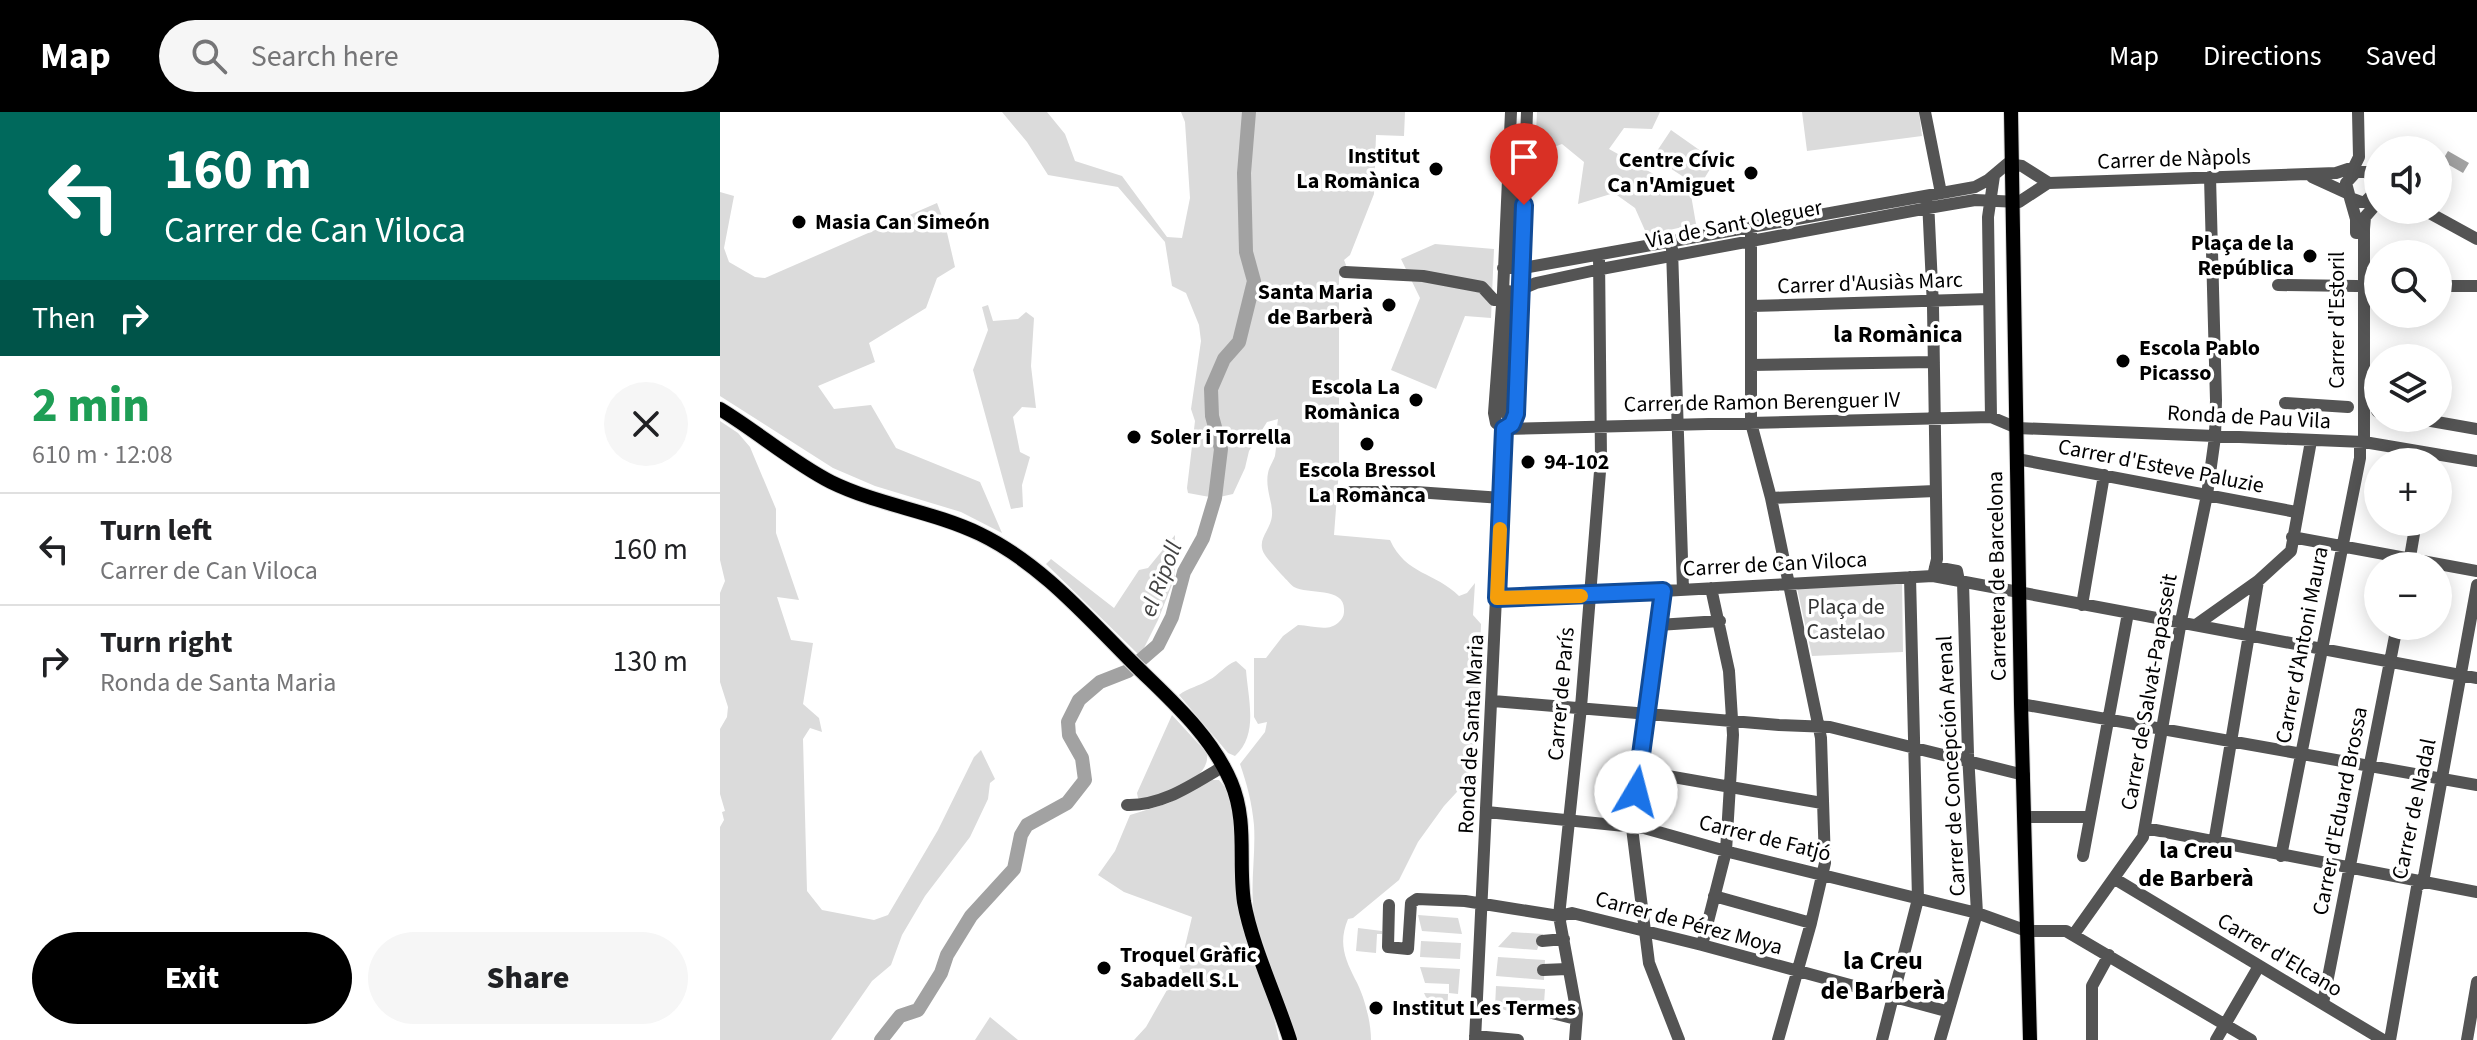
<!DOCTYPE html>
<meta charset="utf-8">
<style>
:root{--surface:#fff;--page:#f6f6f6;--text:#202124;--muted:#757577;--line:#e0e0e0;--accent:#000}
body{margin:0;font-family:"Source Sans 3",sans-serif;background:var(--page);color:var(--text);height:100vh;display:flex;flex-direction:column;font-size:30px;white-space:nowrap}
*{box-sizing:border-box;margin:0}
p{font-size:26px;color:var(--muted)}
.icon{flex:none;width:44px;height:44px;fill:none;stroke:currentColor;stroke-width:2;stroke-linecap:round;stroke-linejoin:round}
.map{position:relative;flex:1;overflow:hidden}
.panel{display:flex;flex-direction:column;background:var(--surface);width:720px}
.panel>*{flex:none}
.guide{background:#00695c;color:#fff;overflow:hidden}
.buttons{position:absolute;left:1644px;top:24px;display:grid;gap:16px}
.buttons a{display:grid;place-items:center;width:88px;height:88px;border-radius:50%;background:var(--surface);box-shadow:0 4px 20px #0003;font-size:40px}
.pin{position:absolute;display:grid;place-items:center;width:68px;height:68px;color:#fff;margin:-82px -34px;border-radius:50% 50% 50% 0;rotate:-45deg;box-shadow:0 0 8px #0007}
.pin .icon{rotate:45deg}
.me{position:absolute;width:88px;margin:-44px;rotate:8deg;stroke-linejoin:round;filter:drop-shadow(0 0 6px #0008)}
.turn{display:flex;align-items:center;gap:28px;height:168px;padding:0 32px;font-size:36px}
.turn .icon{width:104px;height:104px;stroke-width:2.5}
.turn b{display:block;font-size:56px;line-height:68px}
.then{display:flex;align-items:center;height:76px;padding:0 32px;background:#0003;gap:16px;font-size:30px}
.round{display:grid;place-items:center;flex:none;width:84px;height:84px;border-radius:42px;background:var(--page)}
.headline{display:flex;align-items:center;justify-content:space-between;height:136px;padding:0 32px}
h1{font-size:48px;font-weight:800;line-height:60px;color:#1e9e55}
.primary-button{display:flex;gap:16px;margin-top:auto;padding:16px 32px}
.primary-button a{flex:1;height:92px;border-radius:48px;background:var(--accent);color:#fff;font-size:32px;font-weight:800;line-height:92px;text-align:center}
.primary-button a+a{background:var(--page);color:var(--text)}
ul{padding:0;list-style:none}
li{display:flex;align-items:center;gap:24px;height:112px;padding:0 32px;border-top:2px solid var(--line)}
li div{flex:1}
li b{display:block;font-size:30px}
li em{font-style:normal}
header{display:flex;align-items:center;gap:48px;box-sizing:border-box;height:112px;padding:0 40px;background:var(--accent);color:#fff}
header strong{font-size:38px}
nav{display:flex;gap:44px;margin-inline-start:auto;font-size:28px}
.search{width:560px;height:72px;background:var(--page);display:flex;align-items:center;gap:20px;box-sizing:border-box;padding:0 28px;border-radius:44px;color:var(--muted);font-size:30px}
main{display:flex;flex:1;min-height:0}
.map>svg:first-child{display:block}
</style>
<header>
<strong>Map</strong>
<div class="search"><svg class="icon" aria-label="search" viewBox="0 0 24 24"><circle cx="10" cy="10" r="6"/><path d="M15 15l6 6"/></svg>Search here</div>
<nav><a>Map</a><a>Directions</a><a>Saved</a></nav>
</header>
<main>
<section class="panel">
<div class="guide">
<div class="turn"><svg class="icon" aria-label="left" viewBox="0 0 24 24"><path d="M17 20v-9H6M10 6l-5 5 5 5"/></svg><div><b>160 m</b>Carrer de Can Viloca</div></div>
<div class="then">Then<svg class="icon" aria-label="right" viewBox="0 0 24 24"><path d="M7 20v-9h11M14 6l5 5-5 5"/></svg></div>
</div>
<div class="headline"><div><h1>2 min</h1><p>610 m · 12:08</p></div><a class="round"><svg class="icon" aria-label="close" viewBox="0 0 24 24"><path d="M6 6l12 12M18 6L6 18"/></svg></a></div>
<ul>
<li><svg class="icon" aria-label="left" viewBox="0 0 24 24"><path d="M17 20v-9H6M10 6l-5 5 5 5"/></svg><div><b>Turn left</b><p>Carrer de Can Viloca</p></div><em>160 m</em></li>
<li><svg class="icon" aria-label="right" viewBox="0 0 24 24"><path d="M7 20v-9h11M14 6l5 5-5 5"/></svg><div><b>Turn right</b><p>Ronda de Santa Maria</p></div><em>130 m</em></li>
</ul>
<div class="primary-button"><a>Exit</a><a>Share</a></div>
</section>
<div class="map">
<svg width="1757" height="928" viewBox="0 0 1757 928">
<rect width="100%" height="100%" fill="#fff"/>
<!-- green -->
<path fill="#dbdbdb" d="M282 0H327L345 22 355 49 402 64 447 125 462 126 470 86 465 10 461 0H685L684 24 656 23 654 82 630 143 624 148 626 153 619 165V357L614 423 670 428C686 463 715 460 739 484L747 481 755 471 753 503 761 512 756 644 747 669 724 694 698 730 679 768 633 806 628 807C618 831 625 847 635 867 644 883 651 909 651 928H576L535 807C529 776 536 745 534 713 532 691 527 672 520 652L545 620 547 610 538 612 534 605V546H546L563 524 578 513C592 513 608 521 619 510 623 506 624 503 624 499 626 474 588 483 574 475 570 472 548 448 545 443 535 428 551 419 552 403 553 391 545 376 548 361 549 355 553 350 555 344 557 333 556 319 558 307L547 310 529 339 525 356 513 382 495 386 468 381 467 376 475 309 471 297 481 229 479 213 466 181 452 174 445 130 398 75 328 63 307 30Z
M817 0H940L932 17 904 16 889 37 971 83 976 112 927 123 915 96 894 81 858 92 864 50 842 32 815 42Z
M1082 0H1199L1202 24 1087 39Z
M951 18 995 49 979 75 933 45Z
M0 80 14 84 4 136 9 150 35 165 45 166 217 91 225 112 235 155 217 166 206 196 149 231 155 250 98 274 114 297 151 293 176 336 260 370 282 421 241 400 155 374 113 356 0 284Z
M715 132 774 137 771 206 745 204 716 277 671 258 700 186 681 147Z
M268 193 273 209 298 207 306 200 314 206 311 254 316 296 302 295 293 305 300 340 310 345 302 373 303 395 291 397 253 258 268 218 262 195Z
M0 309 18 321 30 335 56 397V421L79 488 57 485 71 528 93 531 83 592 99 606 102 620 90 616 83 627 87 779 102 798 154 808 168 803 218 718 254 645 261 638 275 667 270 671 268 687 250 725 205 784 182 823 171 853 152 869 111 928H0V715L4 708 2 700 5 699 0 682V617L7 605 8 595 0 570V481L5 469 0 448Z
M455 423V465L438 508 420 544 326 452 331 447 394 496 419 458 428 456Z
M1182 469 1183 540 1092 544 1077 476Z
M516 549 526 558C528 587 539 622 515 644L508 641 459 583C468 576 479 574 489 568 499 563 505 553 516 549Z
M452 603 487 641C491 670 441 683 419 691L417 681Z
M492 668H499C529 699 510 750 517 787 519 801 526 815 530 828 541 861 552 894 559 928H414L426 915 460 855 472 805 404 780 378 763 395 739 410 703 449 691Z
M698 803 738 806 742 822 702 819Z
M638 816 662 819V822H657L656 841 636 839Z
M792 820 823 822 817 838 778 835Z
M701 829 741 831 740 847 700 845Z
M778 845 825 848 824 868 776 864Z
M700 855 740 857 738 882 729 881V872L705 871Z
M776 874 825 877 823 906 775 896Z
M704 881 728 882 727 906 715 904Z
M270 905 298 928H255Z"/>
<!-- water -->
<path fill="#a2a2a2" d="M1728 39 1749 51 1743 61 1722 49Z"/>
<g fill="none" stroke-linecap="round" stroke-linejoin="round">
<!-- river -->
<path stroke="#a2a2a2" stroke-width="14" d="M161 928 180 904 198 898 221 861 227 843 251 804 294 757 301 723 307 713 347 691 365 668 362 646 349 623 348 610 359 588 380 570 408 559 438 533 452 505 464 460 483 426 495 386 501 337 492 304 491 277 504 247 519 230 534 169 526 140 524 61 529 0"/>
<!-- major casing -->
<g stroke="#dbdbdb" stroke-width="16">
<path id="major" d="M1291 0 1301 592 1310 928
M0 297C38 320 72 350 111 370 158 393 212 399 260 422 320 451 365 503 412 550 449 587 490 621 511 670 528 710 518 750 524 790 532 834 556 884 570 928"/>
</g>
<!-- minor -->
<path stroke="#545454" stroke-width="12" d="M1205 0 1221 81
M1632 59 1639 45 1638 0
M1592 65 1627 81
M1630 86 1636 107V121
M1208 88 1213 195 1217 447 1213 464
M1646 89 1655 80 1654 67 1646 60H1636L1626 71 1630 86 1641 90 1658 89
M1704 98 1757 127
M1031 116V311L1051 386 1101 626 1105 751 1091 811 1058 928
M952 137 963 478
M793 150 796 57
M783 156H803L1255 75 1268 68 1287 52 1302 54 1329 71 1616 61 1634 55
M625 160 703 164 762 175 774 188
M1558 173 1637 174
M1718 174H1757
M783 180 797 179 816 171 881 157 1208 96 1255 88 1299 90 1328 71
M1031 194 1269 187
M1031 253 1214 250
M1565 291 1628 295
M1657 299 1658 300
M785 301 791 184
M1271 305 1268 105 1274 64
M1694 306 1757 317
M784 317 1271 305 1297 316 1644 330 1757 349
M784 317 776 311 774 301 783 180 791 0
M1644 330V117L1645 105 1658 90
M1297 347 1576 400
M626 380H696L782 386
M1051 386 1215 379
M1572 425 1757 459
M1689 451 1696 410
M1215 455 1237 459 1239 469
M943 479 912 716 929 851 959 928
M777 486 870 483 1213 464 1757 566
M1362 493 1384 363
M938 513 1000 509
M1476 513 1538 469 1571 439 1591 329
M773 589 1059 613 1110 615 1304 663
M1301 592 1757 673
M919 659 1102 691
M407 693C443 694 473 672 504 654
M767 700 924 716 1013 741 1257 801 1307 819H1346L1531 928
M1305 705H1369
M1425 716 1757 780
M1494 731 1538 469
M1363 744 1408 501
M1561 744 1640 346V330
M1395 767 1663 928
M994 784 1091 811
M669 793 668 835 688 837 691 791 697 787 745 789 839 804 852 801 982 833 1226 899
M1354 822 1423 725 1461 509 1487 383 1495 325 1496 288 1490 65
M822 829 844 827
M982 833 1006 739 1013 623 1009 559 991 476
M823 858 847 857
M1603 891 1677 514
M832 901 856 907
M755 924 798 928
M755 928 784 317 792 312 796 298 807 0
M855 928 857 902 839 804 861 595 881 347 879 143
M1162 928 1198 787 1190 465
M1220 928 1257 801 1248 642 1243 470
M1372 928V874L1389 843
M1496 928 1539 854
M1670 928 1697 775 1703 770 1757 473
M1747 928 1757 870"/>
<!-- major -->
<use href="#major" stroke="#000" stroke-width="14"/>
</g>
<g fill="none" stroke-linecap="round" stroke-linejoin="round">
<!-- route casing -->
<g stroke="#114b97" stroke-width="20">
<path id="route" d="M804 93 796 302 792 312 784 317 777 486 943 479 916 680"/>
</g>
<!-- route -->
<use href="#route" stroke="#1a73e8" stroke-width="14"/>
<!-- slow -->
<path stroke="#f59e0b" stroke-width="14" d="M780 417 777 486 861 484"/>
</g>
<!-- markers -->
<g fill="#000" stroke="#fff" stroke-width="3">
<circle cx="716" cy="57" r="8"/>
<circle cx="1031" cy="61" r="8"/>
<circle cx="79" cy="110" r="8"/>
<circle cx="1590" cy="144" r="8"/>
<circle cx="669" cy="193" r="8"/>
<circle cx="1403" cy="249" r="8"/>
<circle cx="696" cy="288" r="8"/>
<circle cx="414" cy="325" r="8"/>
<circle cx="647" cy="332" r="8"/>
<circle cx="808" cy="350" r="8"/>
<circle cx="384" cy="856" r="8"/>
<circle cx="656" cy="896" r="8"/>
</g>
<g text-anchor="middle" dominant-baseline="central" stroke-width="7" stroke-linejoin="round" paint-order="stroke">
<!-- poi labels -->
<g font-size="22" font-weight="bold" fill="#000" stroke="#fff" text-anchor="start">
<text x="700" y="44" text-anchor="end">Institut<tspan x="700" dy="25">La Romànica</tspan></text>
<text x="1015" y="48" text-anchor="end">Centre Cívic<tspan x="1015" dy="25">Ca n'Amiguet</tspan></text>
<text x="95" y="110">Masia Can Simeón</text>
<text x="1574" y="131" text-anchor="end">Plaça de la<tspan x="1574" dy="25">República</tspan></text>
<text x="653" y="180" text-anchor="end">Santa Maria<tspan x="653" dy="25">de Barberà</tspan></text>
<text x="1419" y="236">Escola Pablo<tspan x="1419" dy="25">Picasso</tspan></text>
<text x="680" y="275" text-anchor="end">Escola La<tspan x="680" dy="25">Romànica</tspan></text>
<text x="430" y="325">Soler i Torrella</text>
<text x="824" y="350">94-102</text>
<text x="647" y="358" text-anchor="middle">Escola Bressol<tspan x="647" dy="25">La Romànca</tspan></text>
<text x="400" y="843">Troquel Gràfic<tspan x="400" dy="25">Sabadell S.L</tspan></text>
<text x="672" y="896">Institut Les Termes</text>
</g>
<!-- street labels -->
<g font-size="22" fill="#000" stroke="#fff">
<text transform="translate(1454 47) rotate(-2)">Carrer de Nàpols</text>
<text transform="translate(1014 112) rotate(-11)">Via de Sant Oleguer</text>
<text transform="translate(1150 171) rotate(-2)">Carrer d'Ausiàs Marc</text>
<text transform="translate(1617 208) rotate(-90)">Carrer d'Estoril</text>
<text transform="translate(1042 290) rotate(-1)">Carrer de Ramon Berenguer IV</text>
<text transform="translate(1529 305) rotate(3)">Ronda de Pau Vila</text>
<text transform="translate(1441 354) rotate(11)">Carrer d'Esteve Paluzie</text>
<text transform="translate(1055 452) rotate(-3)">Carrer de Can Viloca</text>
<text transform="translate(1277 464) rotate(-91)">Carretera de Barcelona</text>
<text transform="translate(1582 533) rotate(-79)">Carrer d'Antoni Maura</text>
<text transform="translate(1429 580) rotate(-80)">Carrer de Salvat-Papasseit</text>
<text transform="translate(841 582) rotate(-85)">Carrer de París</text>
<text transform="translate(751 622) rotate(-87)">Ronda de Santa Maria</text>
<text transform="translate(1231 654) rotate(-93)">Carrer de Concepción Arenal</text>
<text transform="translate(1694 697) rotate(-78)">Carrer de Nadal</text>
<text transform="translate(1620 699) rotate(-79)">Carrer d'Eduard Brossa</text>
<text transform="translate(1045 726) rotate(14)">Carrer de Fatjó</text>
<text transform="translate(969 811) rotate(15)">Carrer de Pérez Moya</text>
<text transform="translate(1560 843) rotate(31)">Carrer d'Elcano</text>
</g>
<!-- park labels -->
<g font-size="22" fill="#323232" stroke="#fff">
<text x="1126" y="495">Plaça de<tspan x="1126" dy="25">Castelao</tspan></text>
</g>
<!-- neighbourhood labels -->
<g font-size="24" font-weight="bold" fill="#000" stroke="#fff">
<text x="1178" y="222">la Romànica</text>
<text x="1476" y="738">la Creu<tspan x="1476" dy="28">de Barberà</tspan></text>
</g>
<!-- water labels -->
<g font-size="24" font-style="italic" fill="#434343" stroke="#fff">
<text transform="translate(441 467) rotate(-69)">el Ripoll</text>
</g>
<!-- quarter labels -->
<g font-size="26" font-weight="bold" fill="#000" stroke="#fff">
<text x="1163" y="848">la Creu<tspan x="1163" dy="30">de Barberà</tspan></text>
</g>
</g>
</svg>
<div class="buttons">
<a><svg class="icon" aria-label="sound" viewBox="0 0 24 24"><path d="M4 9h4l5-4v14l-5-4H4zM17 9q2 3 0 6"/></svg></a>
<a><svg class="icon" aria-label="search" viewBox="0 0 24 24"><circle cx="10" cy="10" r="6"/><path d="M15 15l6 6"/></svg></a>
<a><svg class="icon" aria-label="layers" viewBox="0 0 24 24"><path d="M12 4l9 5-9 5-9-5zM3 14l9 5 9-5"/></svg></a>
<a>+</a>
<a>−</a>
</div>
<div class="pin" style="left:804px;top:93px;background:#d93025"><svg class="icon" aria-label="arrive" viewBox="0 0 24 24"><path d="M6 21V4h12l-3 4 3 4H6"/></svg></div>
<svg class="me" style="left:916px;top:680px" viewBox="-20 -20 40 40"><circle r="19" fill="#fff"/><path d="M0-13L10 11 0 6-10 11z" fill="#1a73e8"/></svg>
</div>
</main>
